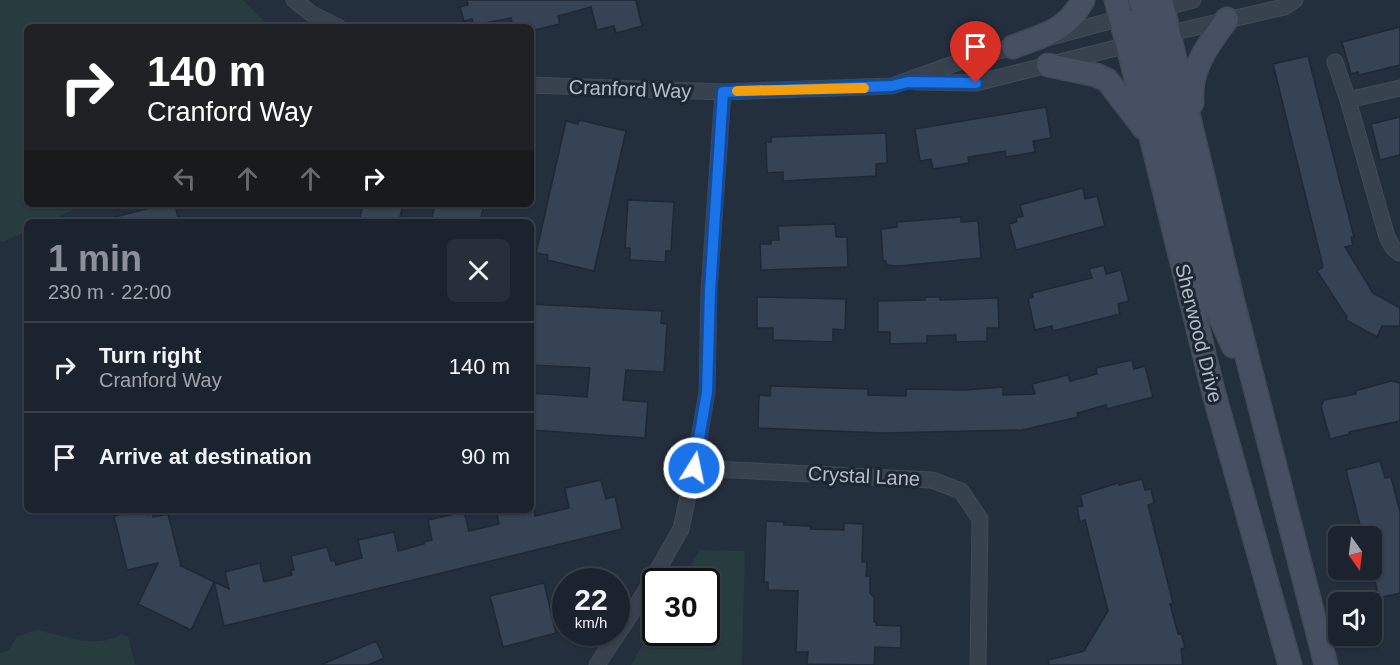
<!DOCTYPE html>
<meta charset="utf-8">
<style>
:root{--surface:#1b232e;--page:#282f3a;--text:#f1f3f6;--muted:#a0a4aa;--line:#39404a;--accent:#8c9099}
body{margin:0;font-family:Arial,sans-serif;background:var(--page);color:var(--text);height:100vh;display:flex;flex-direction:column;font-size:22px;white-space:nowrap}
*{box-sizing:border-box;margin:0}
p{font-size:20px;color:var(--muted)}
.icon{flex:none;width:33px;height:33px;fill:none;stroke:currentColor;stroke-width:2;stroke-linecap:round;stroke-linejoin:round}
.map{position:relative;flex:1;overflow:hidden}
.side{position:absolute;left:24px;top:219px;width:510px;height:294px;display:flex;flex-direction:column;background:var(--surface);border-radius:9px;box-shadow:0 2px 4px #0004,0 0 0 2px var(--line)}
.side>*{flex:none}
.guide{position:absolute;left:24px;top:24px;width:510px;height:183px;border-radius:9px;box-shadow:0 2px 4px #0004,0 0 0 2px var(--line);background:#202124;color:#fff;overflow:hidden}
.needle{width:39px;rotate:166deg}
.controls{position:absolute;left:1328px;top:526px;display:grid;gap:12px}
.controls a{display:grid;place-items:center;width:54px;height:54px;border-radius:9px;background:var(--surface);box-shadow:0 2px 4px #0004,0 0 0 2px var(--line);font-size:30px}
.speed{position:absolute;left:552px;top:568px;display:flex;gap:12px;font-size:30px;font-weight:700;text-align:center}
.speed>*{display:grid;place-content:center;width:78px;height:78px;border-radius:50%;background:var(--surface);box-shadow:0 2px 4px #0004,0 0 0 2px var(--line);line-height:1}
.speed small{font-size:15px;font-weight:400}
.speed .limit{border:3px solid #111;border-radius:9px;background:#fff;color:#111}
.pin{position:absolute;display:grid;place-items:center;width:51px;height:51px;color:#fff;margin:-62px -26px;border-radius:50% 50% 50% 0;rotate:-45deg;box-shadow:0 0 6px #0007}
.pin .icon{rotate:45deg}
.me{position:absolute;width:66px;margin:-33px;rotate:10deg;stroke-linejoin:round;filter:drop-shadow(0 0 4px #0008)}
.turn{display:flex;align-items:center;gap:21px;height:126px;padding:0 24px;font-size:27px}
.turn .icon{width:78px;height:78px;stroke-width:2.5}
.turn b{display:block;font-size:42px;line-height:51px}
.lanes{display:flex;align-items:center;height:57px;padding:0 24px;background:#0003;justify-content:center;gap:30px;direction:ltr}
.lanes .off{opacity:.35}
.round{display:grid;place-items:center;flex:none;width:63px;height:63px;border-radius:9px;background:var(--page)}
.headline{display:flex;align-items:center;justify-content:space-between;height:102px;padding:0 24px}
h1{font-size:36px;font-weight:600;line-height:45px;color:var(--accent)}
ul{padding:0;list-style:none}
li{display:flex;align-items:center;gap:18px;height:90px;padding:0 24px;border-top:2px solid var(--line)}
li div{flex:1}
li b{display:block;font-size:22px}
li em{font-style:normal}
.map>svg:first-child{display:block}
</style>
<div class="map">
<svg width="1400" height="665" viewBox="0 0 1400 665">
<rect width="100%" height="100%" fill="#242f3e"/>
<!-- green -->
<path fill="#263c3f" d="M0 0H243L270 27H27V204H86L46 222H27V231L2 242 0 240Z
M700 550 745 551 742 665H631L655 624 656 633H706V582H681Z
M38 630C65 636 97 650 121 634L128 637 135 664 140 665H0V653L9 650 17 636Z"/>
<!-- building -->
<path fill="#364354" stroke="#1f2835" stroke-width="1.5" d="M467 0H636L642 26 616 33 614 26 597 30 591 7 558 16 560 24 535 30 534 27H513L511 18 474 25 472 19 464 21 460 7 468 5Z
M1400 27V65L1359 75 1358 72 1351 74 1342 42Z
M1308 56 1354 237H1351L1353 245 1345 247 1373 293 1400 308V326H1382L1377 337 1346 320 1347 317 1317 271 1323 267 1273 64Z
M1046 107 1051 138 1033 141 1035 152 1006 157 1005 151 968 157 969 163 933 169 931 159 920 161 915 129Z
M1400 117V155L1380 160 1371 124Z
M579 120 626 131 594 271 547 260 548 255 536 253 566 121 578 124Z
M886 133 887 163 876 164V176L783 181V172L767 173 766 142H771V137Z
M1083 188 1085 199 1097 196 1105 226 1016 250 1009 224 1017 222 1016 218 1023 216 1020 205Z
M628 200 674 202 671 251H666L665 262 630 260V248H625Z
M165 204H175L179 222H115V217Z
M363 204H403L399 222H359Z
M435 204H484L480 222H431Z
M961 217V222L978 221 981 258 899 266 886 265V261H883L881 229 897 227V222Z
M835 224 836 237H847L848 267 761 270 760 244H771V240H779L778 226Z
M1104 265 1106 274 1121 270 1129 301 1118 304 1120 314 1053 331 1052 326 1035 330 1028 299 1033 297 1032 293 1092 278 1089 269Z
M757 297 846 299 845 330 833 329V342L773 340V328H757Z
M925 297H940V300L998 298 999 328H987V341L956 342V335L927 336V343L890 344V332H878V301L925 300Z
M531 304 662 311 661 323 667 324 664 372 626 370 623 400 648 402 645 438 531 430V393L587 397 590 368 531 365Z
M1132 360 1134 369 1145 366 1153 397 1107 409 1106 405 1077 413 1078 417 1022 430 883 433 758 428 759 395 770 396 771 386 868 389V395L906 396V389L966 390 1003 387V395L1035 394 1032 384 1068 375 1070 381 1097 374 1096 368Z
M1391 381 1400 383V421L1349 432 1350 434 1330 439 1321 406 1324 400 1356 394 1355 391Z
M1380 461 1385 478 1391 477 1400 512V593L1379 598 1371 565V537H1363L1346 470Z
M1142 479 1145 490 1151 489 1154 503 1148 505 1173 603 1170 604 1178 634 1181 633 1185 648 1181 649 1183 665H1049L1048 660 1084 651 1108 611 1085 520 1080 522 1077 507 1083 506 1080 495 1118 483 1119 485Z
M601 480 606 499 615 496 622 529 224 626 214 582 191 630 138 604 158 563 127 570 114 516 140 510H147L148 515 152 513 153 517 168 514 181 566 229 589 225 572 260 563 264 582 292 575 291 570H294L291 556 327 547 331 561 335 560 336 565 362 558 358 540 394 532 398 551 424 544V542L432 540 428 520 464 512 469 531 499 524 496 510H534L535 516 569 508 565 488Z
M766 521 784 522V525L810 526 811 529 844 530V523L863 524 862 562H867L866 576H870V593L874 597V622H876V625L901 626V648L875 647 874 665 807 664 808 652H796L798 591 768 590V582H764Z
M544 583 556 633 503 647 490 596Z
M376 641 384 658 368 665H321Z"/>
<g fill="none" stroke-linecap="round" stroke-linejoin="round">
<!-- minor casing -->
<g stroke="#414a57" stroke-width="17">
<path id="minor" d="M294 0 312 14 338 27
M1155 10 1193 0
M1162 35 1284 7 1295 0
M1054 36 1129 16
M1335 62 1348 100 1387 237 1393 248 1400 253
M916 82 976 83 1136 43
M531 85 723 92 892 86 970 58 1022 45
M1348 100 1400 88
M694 468 932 480 961 491 980 519 978 665
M597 665 644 594 681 529 694 468 707 392 709 291 723 92"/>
</g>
<!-- secondary casing -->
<g stroke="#414a57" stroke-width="25">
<path id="secondary" d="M1116 0 1151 137 1214 394 1290 665
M1140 0C1144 14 1149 25 1163 31
M1161 0 1233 302 1326 665
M1120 18 1139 26 1148 39 1214 303 1233 346
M1013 47C1044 35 1066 32 1083 0
M1048 65 1096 75 1107 80 1144 128
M1192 103C1189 69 1208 45 1227 19"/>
</g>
<!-- minor -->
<use href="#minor" stroke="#38414e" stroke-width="15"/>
<!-- secondary -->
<use href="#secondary" stroke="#465061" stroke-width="22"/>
</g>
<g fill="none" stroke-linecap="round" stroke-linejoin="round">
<!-- route casing -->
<g stroke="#114b97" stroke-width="15">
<path id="route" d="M694 468 707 392 710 291 723 92 892 86 908 82 976 83"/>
</g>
<!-- route -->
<use href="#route" stroke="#1a73e8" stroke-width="10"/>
<!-- slow -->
<path stroke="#f59e0b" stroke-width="10" d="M737 91 864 88"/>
</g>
<g text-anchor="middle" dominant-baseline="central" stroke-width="6" stroke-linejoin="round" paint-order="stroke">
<!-- street labels -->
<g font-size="20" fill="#b4bcc9" stroke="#1d2633">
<text transform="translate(630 89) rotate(2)">Cranford Way</text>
<text transform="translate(1199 333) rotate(76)">Sherwood Drive</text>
<text transform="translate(864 476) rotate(3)">Crystal Lane</text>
</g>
</g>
</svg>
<div class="controls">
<a><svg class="needle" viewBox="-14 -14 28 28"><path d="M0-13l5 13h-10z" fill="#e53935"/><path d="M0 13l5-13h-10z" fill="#a0a4aa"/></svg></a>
<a><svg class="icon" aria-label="sound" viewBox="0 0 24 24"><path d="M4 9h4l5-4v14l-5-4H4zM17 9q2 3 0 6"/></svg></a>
</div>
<div class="speed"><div>22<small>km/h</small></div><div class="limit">30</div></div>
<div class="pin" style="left:976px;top:83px;background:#d93025"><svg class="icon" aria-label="arrive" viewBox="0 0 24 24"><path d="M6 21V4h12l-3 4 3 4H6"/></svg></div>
<svg class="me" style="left:694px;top:468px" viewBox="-20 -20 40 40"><circle r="17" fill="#1a73e8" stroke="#fff" stroke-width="3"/><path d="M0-11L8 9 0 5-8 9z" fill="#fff"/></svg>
<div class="guide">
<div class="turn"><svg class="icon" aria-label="right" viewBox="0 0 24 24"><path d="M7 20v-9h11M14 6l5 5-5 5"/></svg><div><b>140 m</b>Cranford Way</div></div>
<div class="lanes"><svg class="icon off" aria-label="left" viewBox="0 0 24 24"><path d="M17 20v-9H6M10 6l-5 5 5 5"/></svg><svg class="icon off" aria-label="ahead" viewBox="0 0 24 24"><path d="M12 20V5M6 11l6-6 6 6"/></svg><svg class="icon off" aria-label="ahead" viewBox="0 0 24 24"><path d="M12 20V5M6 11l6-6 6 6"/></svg><svg class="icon" aria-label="right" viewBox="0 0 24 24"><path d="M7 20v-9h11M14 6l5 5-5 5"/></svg></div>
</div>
<section class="side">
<div class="headline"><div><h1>1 min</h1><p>230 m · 22:00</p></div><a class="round"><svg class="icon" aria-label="close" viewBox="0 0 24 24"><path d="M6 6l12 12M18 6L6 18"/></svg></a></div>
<ul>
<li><svg class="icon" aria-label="right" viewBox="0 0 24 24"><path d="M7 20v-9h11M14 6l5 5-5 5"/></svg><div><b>Turn right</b><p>Cranford Way</p></div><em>140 m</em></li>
<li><svg class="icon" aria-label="arrive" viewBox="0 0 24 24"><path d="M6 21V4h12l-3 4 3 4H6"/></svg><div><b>Arrive at destination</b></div><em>90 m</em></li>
</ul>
</section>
</div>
